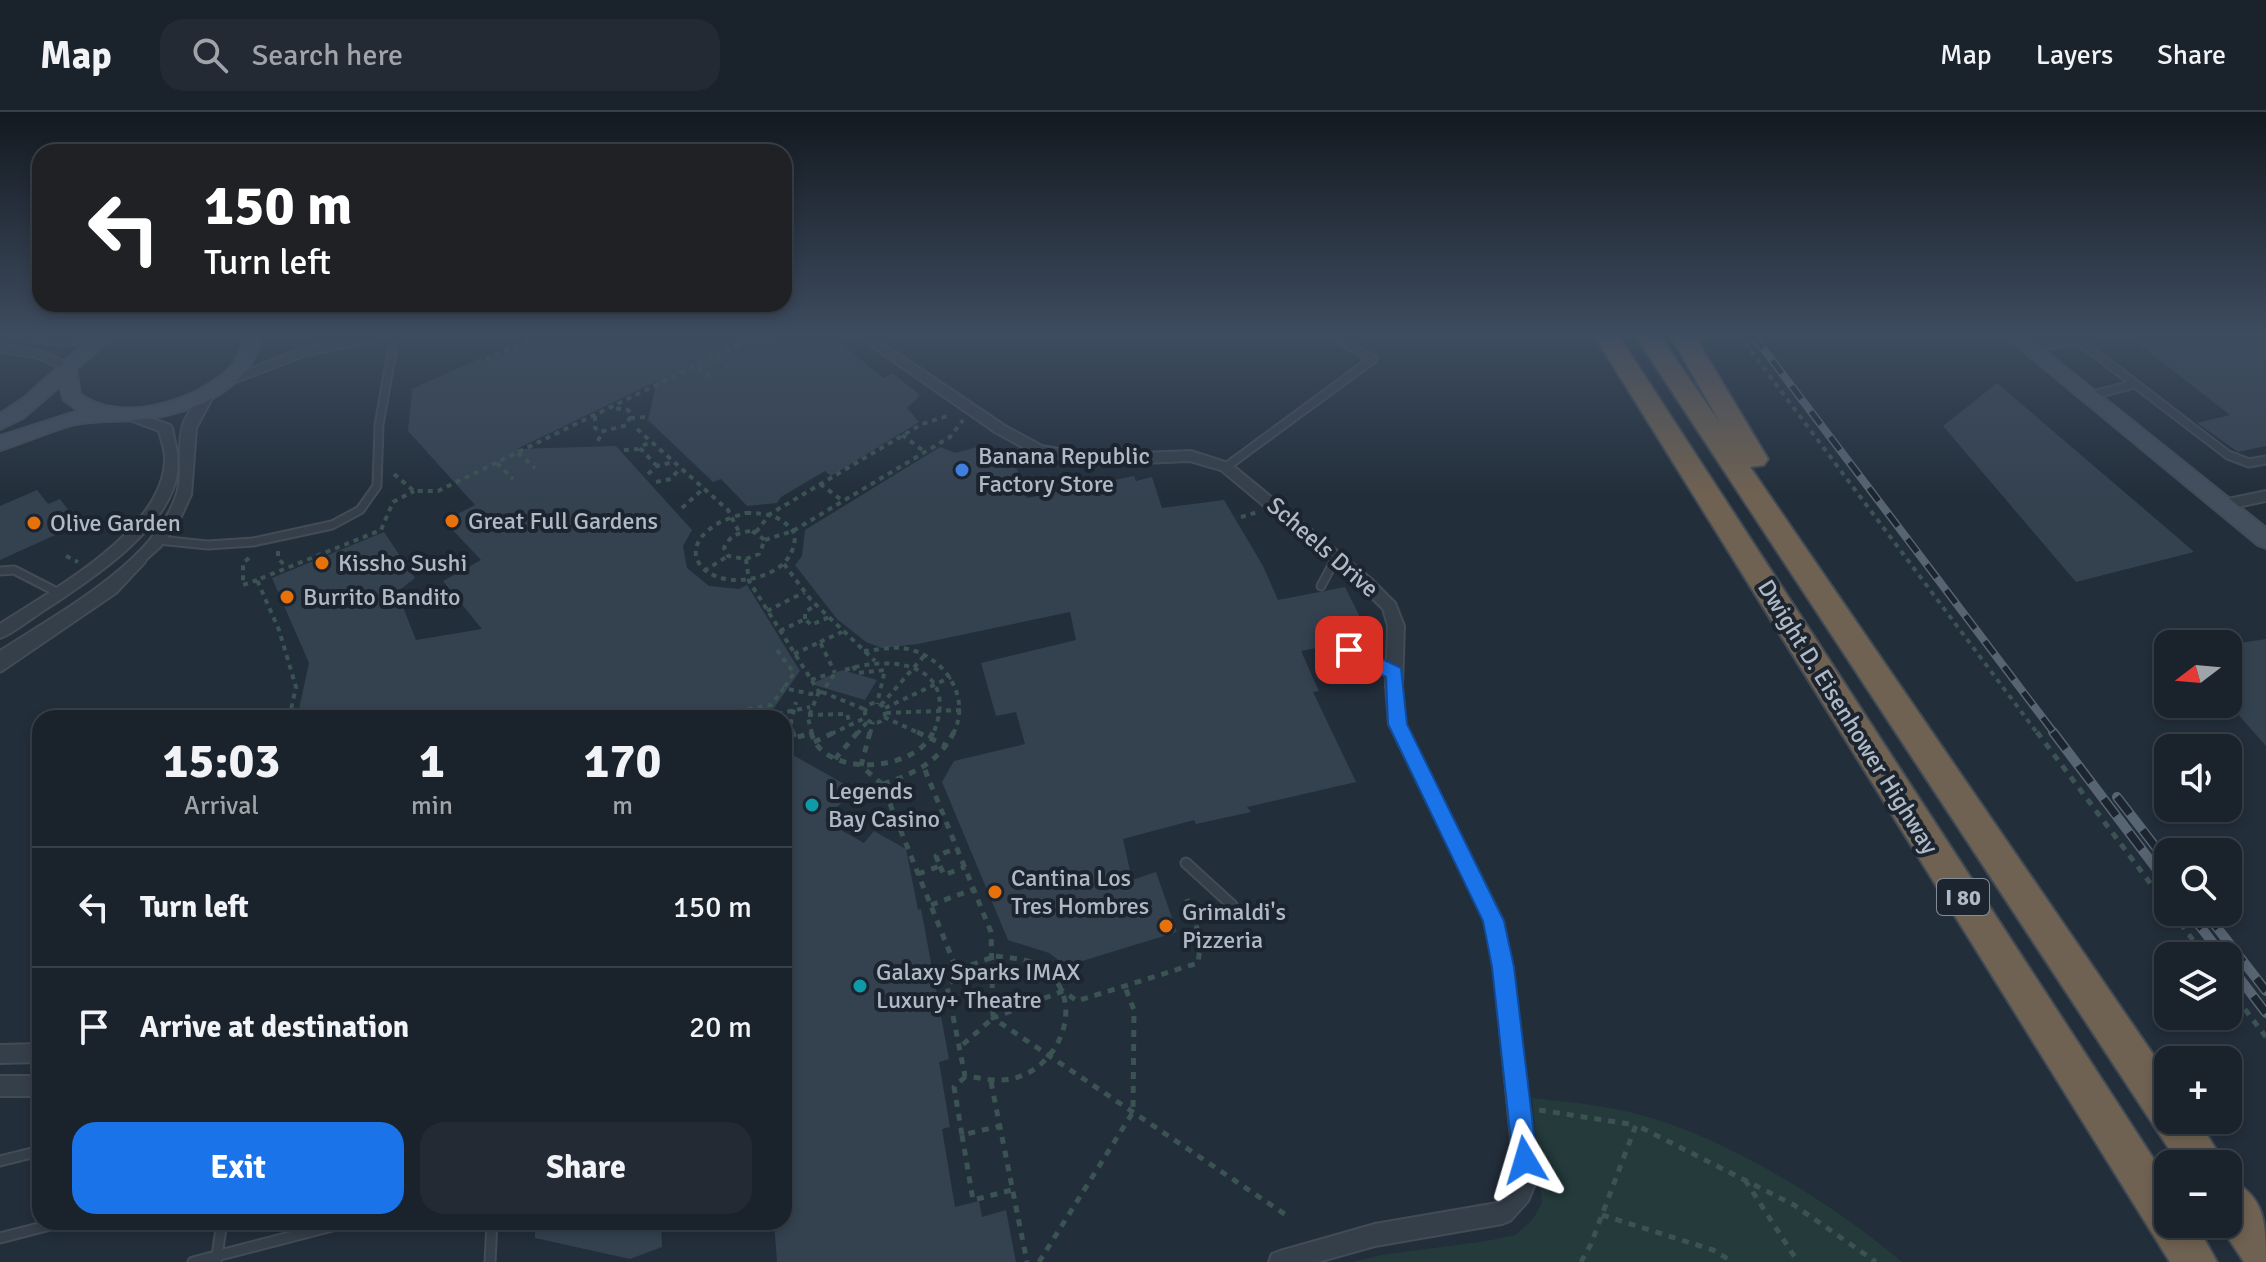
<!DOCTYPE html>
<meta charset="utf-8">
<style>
:root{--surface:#1a222c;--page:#232a34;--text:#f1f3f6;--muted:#9fa4a9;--line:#383f48;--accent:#1a73e8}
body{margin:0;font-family:Signika,sans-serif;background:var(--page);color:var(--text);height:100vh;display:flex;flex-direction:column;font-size:30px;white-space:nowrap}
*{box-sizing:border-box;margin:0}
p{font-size:26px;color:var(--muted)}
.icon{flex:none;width:44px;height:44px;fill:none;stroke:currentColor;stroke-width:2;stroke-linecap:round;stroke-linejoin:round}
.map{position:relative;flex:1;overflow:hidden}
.sheet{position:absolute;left:32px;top:598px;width:760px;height:520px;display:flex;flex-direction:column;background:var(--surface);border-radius:24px;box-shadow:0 4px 12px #0003,0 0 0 2px var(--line)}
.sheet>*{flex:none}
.banner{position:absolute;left:32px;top:32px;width:760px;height:168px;border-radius:24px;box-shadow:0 4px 12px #0003,0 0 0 2px var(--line);background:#202124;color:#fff;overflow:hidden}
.needle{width:52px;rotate:254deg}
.tools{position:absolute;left:2154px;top:518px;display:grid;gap:16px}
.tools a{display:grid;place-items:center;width:88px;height:88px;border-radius:16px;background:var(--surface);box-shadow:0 4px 12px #0003,0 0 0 2px var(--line);font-size:40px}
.pin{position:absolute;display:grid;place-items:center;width:68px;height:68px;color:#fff;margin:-34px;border-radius:16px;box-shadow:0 4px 12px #0006}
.me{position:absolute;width:88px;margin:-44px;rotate:353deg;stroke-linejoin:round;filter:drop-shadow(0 0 6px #0008)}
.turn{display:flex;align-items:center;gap:28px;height:168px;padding:0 40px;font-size:36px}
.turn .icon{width:104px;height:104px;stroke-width:2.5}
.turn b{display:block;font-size:56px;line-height:68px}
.eta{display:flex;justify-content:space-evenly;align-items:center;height:136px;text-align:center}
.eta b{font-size:48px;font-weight:700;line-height:56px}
.cta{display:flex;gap:16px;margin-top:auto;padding:16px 40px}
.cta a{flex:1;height:92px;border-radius:24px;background:var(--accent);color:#fff;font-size:32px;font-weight:700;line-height:92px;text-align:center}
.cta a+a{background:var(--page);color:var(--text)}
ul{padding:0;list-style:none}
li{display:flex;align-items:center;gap:24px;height:120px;padding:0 40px;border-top:2px solid var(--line)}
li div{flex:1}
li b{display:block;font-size:30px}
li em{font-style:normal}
header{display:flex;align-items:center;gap:48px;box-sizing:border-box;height:112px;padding:0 40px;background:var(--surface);border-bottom:2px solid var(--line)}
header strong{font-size:38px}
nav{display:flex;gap:44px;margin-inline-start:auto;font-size:28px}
.search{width:560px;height:72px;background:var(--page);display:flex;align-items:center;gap:20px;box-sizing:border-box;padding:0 28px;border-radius:24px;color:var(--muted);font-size:30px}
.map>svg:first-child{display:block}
</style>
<header>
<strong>Map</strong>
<div class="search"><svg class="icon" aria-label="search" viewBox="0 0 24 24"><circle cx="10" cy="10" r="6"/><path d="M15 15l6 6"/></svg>Search here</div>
<nav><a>Map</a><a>Layers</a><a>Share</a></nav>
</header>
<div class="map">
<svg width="2266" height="1150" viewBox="0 0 2266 1150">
<rect width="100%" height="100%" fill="#222e3a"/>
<!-- green -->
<path fill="#243a3b" d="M1532 986C1569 990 1605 993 1641 1003 1725 1025 1836 1093 1902 1150H1353L1381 1143 1486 1129 1515 1123 1533 1107 1542 1091Z"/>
<!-- building -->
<path fill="#344250" d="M544 223 833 224 883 266 892 261 920 283 907 296 919 310 831 364 825 359 781 385 777 391 747 394 721 367 713 370 648 308 657 269 517 337 616 334 692 418 683 434 687 456 709 474 739 477 747 473 800 559 774 596 723 606H297L309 551 272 466 384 420 415 466 397 480 416 528 482 517 443 469 481 448 444 409 475 393 408 319 412 277 481 246 485 249Z
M2127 223H2266V334L2238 340 2197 311 2230 303Z
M1997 271 2177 425 2194 440 2076 470 1943 314Z
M983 333 1017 357 1027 386 1134 364 1136 369 1152 365 1162 396 1224 388 1263 454 1278 488 1345 475 1370 525 1301 539 1319 579 1313 580 1356 670 1247 695 1251 700 1196 712 1194 708 1123 727 1132 768 1156 760 1177 820 1066 854 1049 841 1008 828 942 670 954 649 1025 632 1016 600 996 604 981 551 1076 528 1070 500 918 532 882 536 866 530 837 507 795 453 802 444 805 418 940 335 956 341Z
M37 378 48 392 60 387 76 408 61 414 64 419 0 448V394Z
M2266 527V634L2228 591V533Z
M842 558 877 568 865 588 811 572Z
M784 638 853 677 825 709 864 731 874 719 906 737 918 798 921 797 949 947 939 950 950 1015 942 1017 955 1095 979 1089 982 1105 1006 1098 1016 1150H777L774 1110H784Z
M535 1110H661L662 1135 630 1147 535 1126Z"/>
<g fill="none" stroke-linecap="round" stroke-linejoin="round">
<!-- lane-far1 casing -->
<g stroke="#424b56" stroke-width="11">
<path id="lane-far1" d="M2031 237 2074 228 2083 232 2228 343 2249 351 2266 348
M2089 284 2135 272
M1226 355 1373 247 1331 223
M158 428 208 433 253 430 332 413 360 398 377 374 379 313 395 223
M0 459 14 458 57 480
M1321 474 1336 446
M1349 538 1394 561
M0 556 114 478 142 448"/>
</g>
<!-- lane casing -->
<g stroke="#424b56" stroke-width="13">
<path id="lane" d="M1186 751 1232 793
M0 1049 40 1039
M0 1126 62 1110
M193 1150 348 1110
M216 1150 222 1110
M490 1150 492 1110"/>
</g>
<!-- street casing -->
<g stroke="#424b56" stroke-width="4">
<path id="street" d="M9 223 111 224 105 228 60 233 15 227Z
M367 223H392L386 227 307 243 233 271H223L222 268 300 237Z
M856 223H870L1005 314 1042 334 1093 343 1191 339 1231 352 1370 466 1395 491 1404 514 1402 574 1405 612 1503 809 1512 855 1537 1067 1528 1089 1510 1109 1502 1112 1375 1134 1318 1150H1269L1272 1142 1280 1139 1375 1112 1497 1091 1513 1075 1515 1067 1494 855 1485 809 1389 612 1386 574 1388 514 1383 497 1360 474 1221 358 1190 349 1093 353 1033 341 995 320Z
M0 232 41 239 76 255 70 259 34 245 0 240Z
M210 275 216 279 196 316 191 383 178 411 160 435 111 479 0 553V539C58 501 156 450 177 381 184 359 176 335 183 313 187 300 198 288 205 276Z
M129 299 170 313 172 316C177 338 181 355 173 377 154 428 81 474 37 503 25 511 13 521 0 526V512C52 478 162 419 165 349 166 339 161 328 159 319L124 306 122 303Z
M2266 379V389L2223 398 2216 393 2223 388Z
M40 932V950L0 951V933Z
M0 964H40V984H0Z"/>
</g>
<!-- secondary casing -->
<g stroke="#424b56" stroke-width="4">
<path id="secondary" d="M94 223H116L76 257 80 282C120 313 196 289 229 257 239 247 241 236 244 223H262C252 277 195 300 145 307 120 310 95 307 71 313 47 320 24 331 0 338V324L79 299 64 288 60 274 23 306 0 317V302L24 286Z
M2004 223H2025L2266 416V436L2258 433Z"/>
</g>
<!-- highway casing -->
<g stroke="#404a55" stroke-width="4">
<path id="highway" d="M1594 223H1618L2168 1069V1112H2196L2217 1150H2170Z
M1635 223H1659L1720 311 1670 223H1694L1768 347 1764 353 1750 355 2168 964V1008H2198L2225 1052H2179Z
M2228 1067C2266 1083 2266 1114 2266 1150H2244L2219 1112H2228Z"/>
</g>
<!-- path-far1 -->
<path stroke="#3c5353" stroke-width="4" stroke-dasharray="5 5" stroke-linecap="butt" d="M762 223 775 234
M1739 223 2038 622
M716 246 730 256
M486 247 540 223
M698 255 710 265
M595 304V316L600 320 627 313 631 302 628 298 614 296
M630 306 646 305
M637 317 728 398 739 420
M902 323 925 340
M598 329 602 320
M640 336 657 354
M624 338 638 337 651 329
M518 341 535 356
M497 351 513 367
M394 362 414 379H438L759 223
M648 362 657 354 673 350
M656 370 671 367 680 356
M820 372 843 389
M682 396 704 376
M746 401C767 401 783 404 795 422 795 441 786 453 769 461 716 485 666 443 717 412 725 407 737 404 746 401Z
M1241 405 1258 400
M752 419 765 428 759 442 746 447 728 444 724 436C729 424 739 420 752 419Z
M756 420 770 402 922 312 951 303
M765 428 793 419 950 325 963 308
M278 439V446L286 455
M66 444 78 450
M249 446 243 451V473L257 468
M746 447 749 469 819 580
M784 452 811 488 875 549
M704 459 728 444
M767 499 805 480
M805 507V500L816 493
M780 519 805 507 811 513 829 505
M820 530 842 520
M777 538 794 561 784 576
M864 539C876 538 890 535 901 536 942 540 973 584 953 622
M794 542 820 530 835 561
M853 554 857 561 885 558 877 592
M845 558C897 541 961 555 933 622
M811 568 826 563
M822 580 864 597
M865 601a10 10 0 1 1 20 0a10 10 0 1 1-20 0Z
M881 593 924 544
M885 596 951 565
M886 601 961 598
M808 603 847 602 850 613
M884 605 921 622
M289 606 296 575 279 518 257 468 381 418 393 390 414 379
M758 606 810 595
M793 622 791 609 796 590
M812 622 808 606 820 577
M831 622 865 606
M857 622 868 609
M870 622 873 610"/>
<!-- path -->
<path stroke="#3c5353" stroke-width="5" stroke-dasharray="7 7" stroke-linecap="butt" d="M793 620 794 625
M811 620C822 667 917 660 933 620
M870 620 861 654 882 672 958 861
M917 620 947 634
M2037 620 2168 795
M784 628 810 622
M814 630 835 620
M835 647 858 620
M925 658 991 820 993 906 959 936
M883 672C915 661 938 651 954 620
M940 754 944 763 965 755
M918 762 940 754 936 744 957 736
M1187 787 1201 828 1198 851 1077 889 1063 879 993 906 1286 1103
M931 793 974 777
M2172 800 2205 844
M996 844C1007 846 1022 846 1033 851 1094 878 1062 965 1002 968 990 969 977 965 965 964L947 874 968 854Z
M2228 875 2266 925
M965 965 954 975 962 1023 1000 1014
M991 970 1027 1150
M1539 998 1636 1013
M962 1023 973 1088 1012 1078
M1745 1068 1798 1150
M1602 1103 1713 1138 1733 1150
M1039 1150 1133 1000 1134 898 1125 875
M1581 1150 1591 1132 1636 1013 1794 1093 1876 1150"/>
<!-- lane-far1 -->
<use href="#lane-far1" stroke="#353f4a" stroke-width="7"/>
<!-- lane -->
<use href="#lane" stroke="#353f4a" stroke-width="9"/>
<!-- street -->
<use href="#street" fill="#353f4a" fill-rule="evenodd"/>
<!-- secondary -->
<use href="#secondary" fill="#434f5d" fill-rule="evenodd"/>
<!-- highway -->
<use href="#highway" fill="#706252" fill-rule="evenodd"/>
<!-- rail-far1 casing -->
<g stroke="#576471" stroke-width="8">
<path id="rail-far1" d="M1753 223 2055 622"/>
</g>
<!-- rail casing -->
<g stroke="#576471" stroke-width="10">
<path id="rail" d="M2053 620 2168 772
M2117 685 2168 751
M2189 800 2223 844
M2205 800 2266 879
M2228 851 2266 901"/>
</g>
<!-- rail-far1 -->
<use href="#rail-far1" stroke="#1b242f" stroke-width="5" stroke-dasharray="16" stroke-linecap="butt"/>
<!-- rail -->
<use href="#rail" stroke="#1b242f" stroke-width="7" stroke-dasharray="21" stroke-linecap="butt"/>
<!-- path-bridge -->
<path stroke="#3c5353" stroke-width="4" stroke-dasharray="5 5" stroke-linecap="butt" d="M728 600 771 593 784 576 811 582 822 580 835 561"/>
</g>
<!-- sky -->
<linearGradient id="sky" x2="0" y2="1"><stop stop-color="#131920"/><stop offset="0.58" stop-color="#3e4c60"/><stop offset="1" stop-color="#3e4c60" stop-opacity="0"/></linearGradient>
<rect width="2266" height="384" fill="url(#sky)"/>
<!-- route -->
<path fill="#1a73e8" stroke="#114b97" stroke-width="2" d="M1349 531 1401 556 1407 612 1504 809 1514 855 1537 1048 1534 1057 1525 1060 1517 1057 1513 1048 1492 855 1483 809 1388 612 1386 565 1342 543 1340 538 1342 533Z"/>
<!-- markers -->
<circle fill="#3f7fe0" stroke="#1b242f" stroke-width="3" cx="962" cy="358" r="8"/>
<g fill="#e8710a" stroke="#1b242f" stroke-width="3">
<circle cx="452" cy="409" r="8"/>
<circle cx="34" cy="411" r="8"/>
<circle cx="322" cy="451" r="8"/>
<circle cx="287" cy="485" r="8"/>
<circle cx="995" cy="780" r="8"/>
<circle cx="1166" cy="814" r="8"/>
</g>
<g fill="#0f9aa8" stroke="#1b242f" stroke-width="3">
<circle cx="812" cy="693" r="8"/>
<circle cx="860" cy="874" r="8"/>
</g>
<g text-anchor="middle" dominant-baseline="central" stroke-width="8" stroke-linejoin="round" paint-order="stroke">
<!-- shield labels -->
<rect fill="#1b242f" stroke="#838d99" stroke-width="2" x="1937" y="767" width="52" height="36" rx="6"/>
<g font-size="22" font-weight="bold" fill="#b0bac6">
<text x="1963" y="785">I 80</text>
</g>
<!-- poi labels -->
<g font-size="24" fill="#b0bac6" stroke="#1b242f" text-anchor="start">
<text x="978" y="344">Banana Republic<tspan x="978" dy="28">Factory Store</tspan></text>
<text x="468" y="409">Great Full Gardens</text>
<text x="50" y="411">Olive Garden</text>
<text x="338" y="451">Kissho Sushi</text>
<text x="303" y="485">Burrito Bandito</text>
<text x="828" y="679">Legends<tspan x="828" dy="28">Bay Casino</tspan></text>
<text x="1011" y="766">Cantina Los<tspan x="1011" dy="28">Tres Hombres</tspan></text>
<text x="1182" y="800">Grimaldi's<tspan x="1182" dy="28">Pizzeria</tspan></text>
<text x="876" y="860">Galaxy Sparks IMAX<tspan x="876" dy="28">Luxury+ Theatre</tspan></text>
</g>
<!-- street labels -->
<g font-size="24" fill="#b0bac6" stroke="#1b242f">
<text transform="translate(1323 435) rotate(41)">Scheels Drive</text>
<text transform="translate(1848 605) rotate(58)">Dwight D. Eisenhower Highway</text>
</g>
</g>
</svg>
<div class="tools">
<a><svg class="needle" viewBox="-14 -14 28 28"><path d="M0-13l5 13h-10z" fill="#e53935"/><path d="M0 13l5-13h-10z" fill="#9fa4a9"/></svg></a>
<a><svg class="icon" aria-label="sound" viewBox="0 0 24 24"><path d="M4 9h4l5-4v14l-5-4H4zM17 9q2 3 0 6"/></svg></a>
<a><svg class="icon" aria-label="search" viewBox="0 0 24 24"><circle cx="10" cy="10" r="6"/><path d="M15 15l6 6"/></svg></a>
<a><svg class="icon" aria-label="layers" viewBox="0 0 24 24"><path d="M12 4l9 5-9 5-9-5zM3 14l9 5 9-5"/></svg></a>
<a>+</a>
<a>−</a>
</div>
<div class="pin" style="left:1349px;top:538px;background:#d93025"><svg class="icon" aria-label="arrive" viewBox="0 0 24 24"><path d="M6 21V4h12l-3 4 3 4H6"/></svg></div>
<svg class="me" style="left:1525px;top:1048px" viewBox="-20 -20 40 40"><path d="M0-17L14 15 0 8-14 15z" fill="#1a73e8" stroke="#fff" stroke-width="4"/></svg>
<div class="banner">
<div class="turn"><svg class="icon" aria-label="left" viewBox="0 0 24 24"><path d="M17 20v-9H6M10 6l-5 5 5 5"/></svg><div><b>150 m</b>Turn left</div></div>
</div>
<section class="sheet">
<div class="eta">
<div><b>15:03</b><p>Arrival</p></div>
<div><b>1</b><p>min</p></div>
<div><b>170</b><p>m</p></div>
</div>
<ul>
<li><svg class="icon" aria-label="left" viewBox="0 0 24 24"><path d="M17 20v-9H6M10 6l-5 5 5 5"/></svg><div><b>Turn left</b></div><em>150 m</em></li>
<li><svg class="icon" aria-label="arrive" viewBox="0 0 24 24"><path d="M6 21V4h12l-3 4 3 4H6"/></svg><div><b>Arrive at destination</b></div><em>20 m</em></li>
</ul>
<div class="cta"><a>Exit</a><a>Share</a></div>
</section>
</div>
